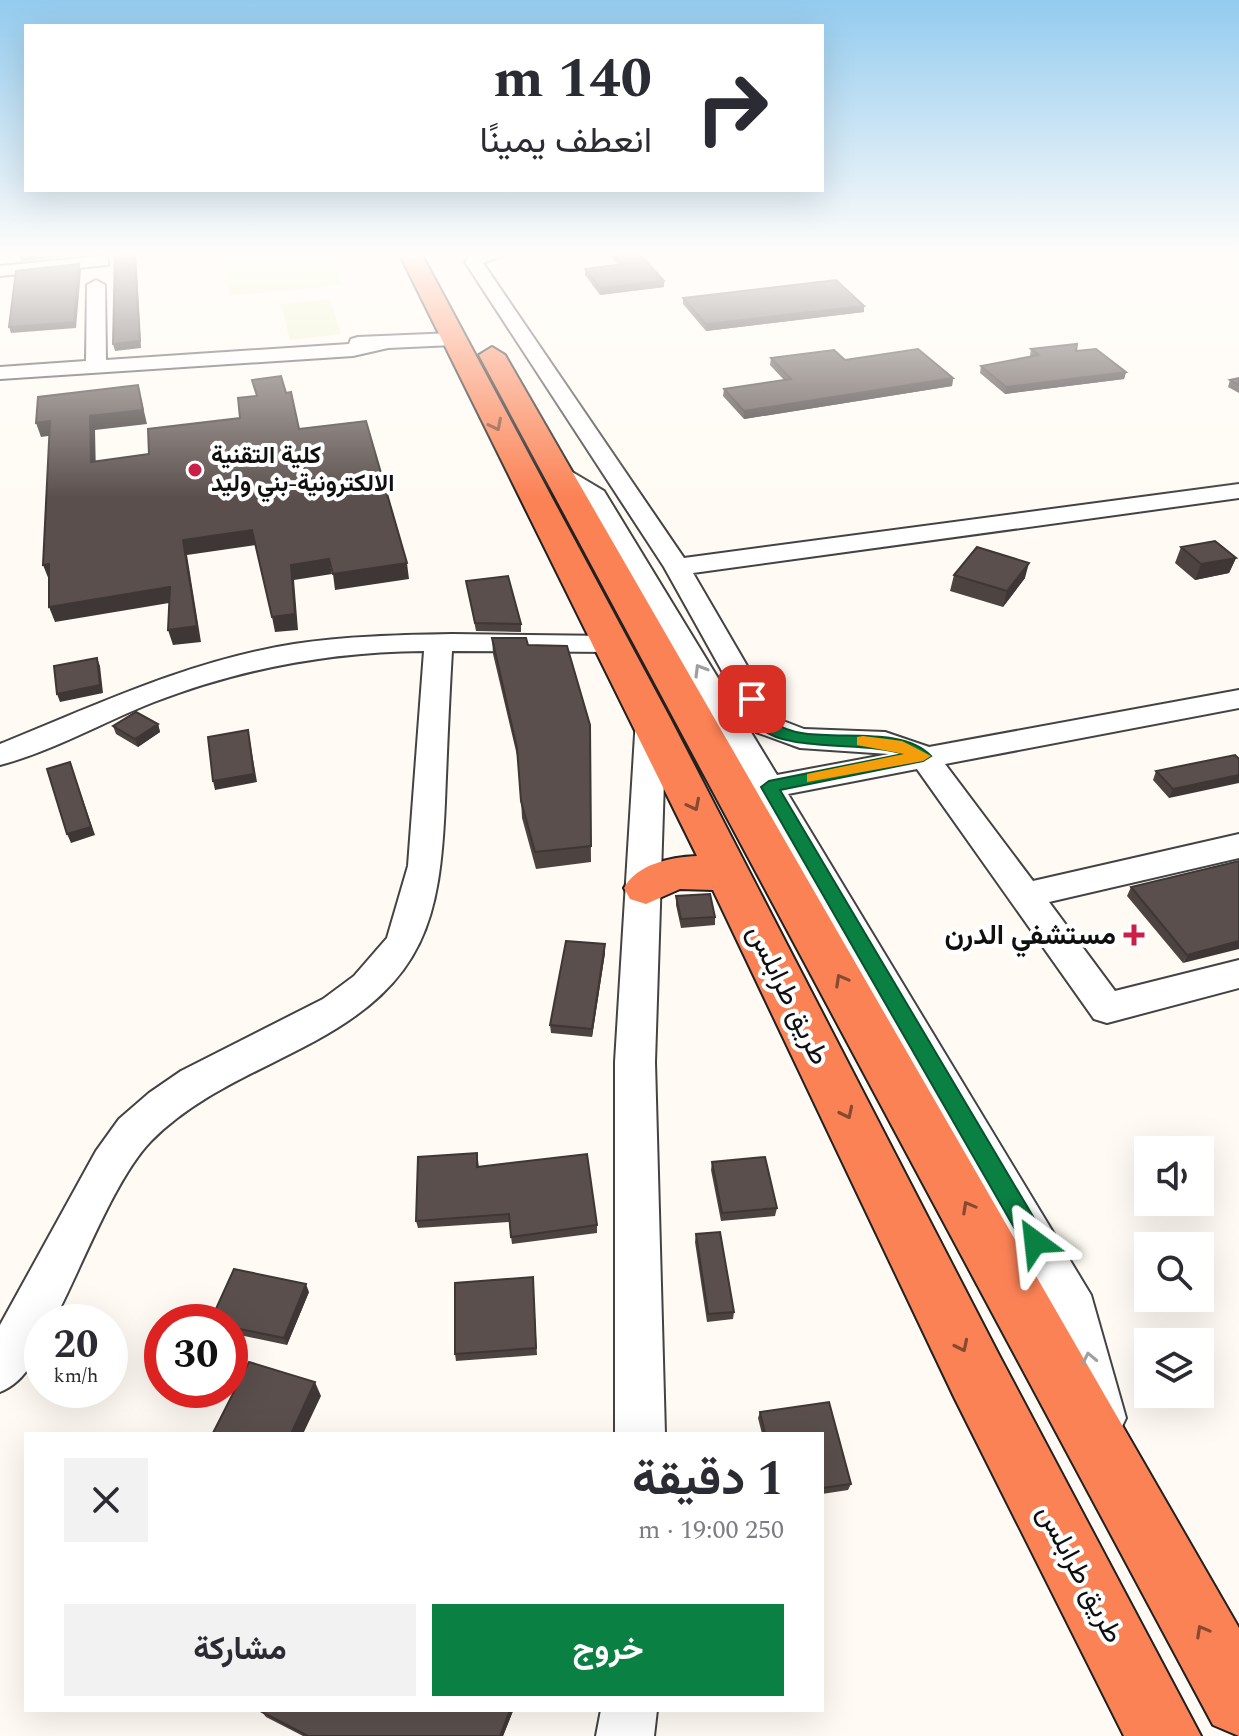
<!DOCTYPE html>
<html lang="ar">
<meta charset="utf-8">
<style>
:root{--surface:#fff;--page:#f2f2f3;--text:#2b2b33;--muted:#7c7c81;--accent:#0b8043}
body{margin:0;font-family:Spectral,Vazirmatn,serif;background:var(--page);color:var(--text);direction:rtl;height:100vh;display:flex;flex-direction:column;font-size:30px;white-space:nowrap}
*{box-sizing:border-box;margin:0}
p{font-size:26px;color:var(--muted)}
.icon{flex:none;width:44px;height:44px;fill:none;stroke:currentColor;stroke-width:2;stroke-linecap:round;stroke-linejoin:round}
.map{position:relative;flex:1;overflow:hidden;direction:ltr}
.side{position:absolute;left:24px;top:1432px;width:800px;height:280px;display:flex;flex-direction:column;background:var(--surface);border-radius:0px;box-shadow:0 8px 32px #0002;direction:rtl}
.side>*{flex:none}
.top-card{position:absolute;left:24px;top:24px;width:800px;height:168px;border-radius:0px;box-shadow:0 8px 32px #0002;direction:rtl;background:#fff;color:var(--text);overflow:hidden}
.fabs{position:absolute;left:1134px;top:1136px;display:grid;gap:16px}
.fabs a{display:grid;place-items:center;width:80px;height:80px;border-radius:0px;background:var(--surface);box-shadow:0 8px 32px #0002;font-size:40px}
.speed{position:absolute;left:24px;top:1304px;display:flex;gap:16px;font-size:40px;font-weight:700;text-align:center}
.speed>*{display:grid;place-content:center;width:104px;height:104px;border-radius:50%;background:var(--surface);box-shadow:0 8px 32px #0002;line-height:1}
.speed small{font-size:20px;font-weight:400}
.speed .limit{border:12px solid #d22;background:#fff;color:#111}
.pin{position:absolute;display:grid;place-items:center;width:68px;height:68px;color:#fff;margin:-34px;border-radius:16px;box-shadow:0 4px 12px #0006}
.me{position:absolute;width:88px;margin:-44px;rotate:330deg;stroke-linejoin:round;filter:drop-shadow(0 0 6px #0008)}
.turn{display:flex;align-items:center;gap:28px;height:168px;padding:0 40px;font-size:36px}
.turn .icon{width:104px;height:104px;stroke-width:2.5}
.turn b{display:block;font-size:56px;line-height:68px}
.round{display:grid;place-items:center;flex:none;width:84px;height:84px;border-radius:0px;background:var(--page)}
.head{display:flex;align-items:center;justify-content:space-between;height:136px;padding:0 40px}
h1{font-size:48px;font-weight:700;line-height:60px}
.primary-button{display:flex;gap:16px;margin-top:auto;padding:16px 40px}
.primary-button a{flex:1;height:92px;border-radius:0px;background:var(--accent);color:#fff;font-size:32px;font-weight:700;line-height:92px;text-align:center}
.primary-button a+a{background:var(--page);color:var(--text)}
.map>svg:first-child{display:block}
</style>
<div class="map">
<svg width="1239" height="1736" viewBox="0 0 1239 1736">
<rect width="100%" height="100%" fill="#fffbf4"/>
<!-- pitch -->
<path fill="#edf3cc" d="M222 255H331L342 285 230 296Z
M330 299 341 334 290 340 281 304Z"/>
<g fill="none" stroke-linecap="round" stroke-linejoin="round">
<!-- minor casing -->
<g stroke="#434343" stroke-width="4">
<path id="minor" d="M471 255H504L483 263 684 558 1239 484V498L693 573 778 719 804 729 885 732 929 747 1239 690V708L945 764 1033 881 1239 834V858L1049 902 1115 991 1239 960V988L1107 1023 1094 1019 917 769 788 794 1091 1295 1126 1418 1118 1435 1101 1443 1084 1435 1053 1317 587 500 551 479 547 474 551 469H567L604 491 777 775 889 754 800 748 756 732 664 567 465 262Z
M102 256 108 257V265L0 276V266Z
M96 280 105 285 106 360 349 344 351 339 358 337 453 333 463 339 453 345 388 348 353 356 0 379V367L86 361 87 285Z
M452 634 613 636 623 638 627 644 623 650 613 652 452 651C449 701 447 752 445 802 440 920 425 981 315 1041 258 1072 198 1094 151 1141 114 1179 80 1272 53 1322H42C42 1351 27 1381 0 1392V1325L96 1151 119 1119 149 1093 181 1071 323 999 354 976 387 938 408 866 424 651C329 652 242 668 154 702 103 722 53 751 0 765V744C96 705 191 660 294 644 346 636 399 635 452 634Z
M651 709 662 711 666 718 655 1062 665 1434H615V1062L636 718 640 711Z
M601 1710H657L654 1736H596Z"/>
</g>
<!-- highway casing -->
<g stroke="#212121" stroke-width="4">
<path id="highway" d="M400 255H422L670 718 999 1355 1201 1736H1124L955 1399 713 890 680 889 646 904 630 899 624 888C637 864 671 857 697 856Z
M492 347 505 355 1239 1628V1736L1213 1725 479 355Z"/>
</g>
<!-- minor -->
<use href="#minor" fill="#fff" fill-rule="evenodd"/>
<!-- highway -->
<use href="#highway" fill="#fb8255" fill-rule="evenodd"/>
</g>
<!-- wall -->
<path fill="#4d4441" d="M610 255H641L664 281V287L600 295 585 275V269L618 265Z
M683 298 864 306V312L706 331 683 304Z
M1031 349 1076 351 1126 372 1124 379 1005 394 980 373 981 366 1031 357 1030 356Z
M771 358 845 360 953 378 952 386 744 419 723 396 724 389 784 380 770 365Z
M1239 378V393L1228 387 1230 380Z
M1181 547 1236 558 1229 573 1195 580 1175 563Z
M954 575 1025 578 1003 607 950 591Z
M466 581 521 624V632L476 631Z
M492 638 528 645 590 725 591 862 536 869 522 818 519 764 493 654Z
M158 724 160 732 138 747 116 734 113 726Z
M1235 755 1169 798 1153 780 1156 771Z
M1239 861 1183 963 1127 896 1131 887Z
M676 896 715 917V925L681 928 676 905Z
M605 944V953L592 1037 551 1033 550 1025Z
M477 1153 479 1167 597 1225V1233L512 1244 509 1222 418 1228 416 1221Z
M712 1162 777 1208 775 1216 721 1221 711 1170Z
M696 1234 734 1312 733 1319 707 1322 695 1242Z
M533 1277 537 1355 456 1361 455 1354Z
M309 1292 287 1345 230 1333V1322Z
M829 1402 851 1484 848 1490 822 1494V1434H762L758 1418 760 1412Z
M264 1710H513V1711L503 1736H303L266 1717 262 1712Z"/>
<!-- shaded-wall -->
<path fill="#3f3735" d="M19 255H79L21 261Z
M135 255H136L141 348 115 351 113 344Z
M79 264 81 271 76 328 11 333 9 327Z
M664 281V287L600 295V288Z
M864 306V312L706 331V324Z
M1126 372 1124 379 1005 394 1006 387Z
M953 378 952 386 744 419V411Z
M138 385 147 424 95 430 96 477 91 462 90 416Z
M50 421 55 435 41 437 36 423Z
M252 530 256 545 187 555 201 642 173 645 168 630 183 540Z
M1236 558 1229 573 1195 580 1201 564Z
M329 559 332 574 294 580 298 630 275 632 272 617 291 565Z
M407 563 409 579 335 590 333 574Z
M1029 563 1025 578 1003 607 1007 591Z
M49 564V580L43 565Z
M170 587 175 602 55 622 49 607Z
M97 658 100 666 103 693 60 702 57 694Z
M158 724 160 732 138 747 135 739Z
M248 730 257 782 215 790 213 781Z
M70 762 95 835 71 843 67 834Z
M1239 775V783L1169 798 1173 789Z
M1239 941V949L1183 963 1187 955Z
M605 944V953L592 1037V1029Z
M306 1284 309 1292 287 1345 284 1338Z
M315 1382 321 1396 303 1434H291Z
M510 1710 513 1711 503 1736H500Z"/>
<!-- building -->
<path fill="#5a4f4c" stroke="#3f3735" stroke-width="2" d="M115 255H135L140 341 113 344Z
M615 255H641L664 281 600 288 585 269 623 264Z
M79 264 74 322 9 327 16 271Z
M836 280 864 306 706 324 683 298Z
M1077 344 1076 351 1096 349 1126 372 1006 387 981 366 1039 355 1031 349Z
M918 349 953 378 744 411 724 389 791 379 771 358 834 350 845 360Z
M281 376 286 393 291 392 299 429 366 421 407 563 333 574 329 559 291 565 295 614 272 617 252 530 183 540 197 626 168 630 170 587 49 607V564L43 565 50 421 36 423 38 397 138 385 143 410 90 416 91 462 149 454 148 429 240 418 238 398 257 396 252 380Z
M1239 378V385L1230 380Z
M1215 541 1236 558 1201 564 1181 547Z
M977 547 1029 563 1007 591 954 575Z
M508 576 521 624 475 623 466 581Z
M492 638H526L528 645 567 646 590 725 591 846 535 852 521 801 517 748Z
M97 658 100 685 57 694 54 666Z
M136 712 158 724 135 739 113 726Z
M248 730 254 774 213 781 208 737Z
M1235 755 1239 759V775L1173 789 1156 771Z
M70 762 91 827 67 834 47 769Z
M1239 861V941L1187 955 1131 887Z
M710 894 715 917 681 919 676 896Z
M566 941 605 944 592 1029 550 1025Z
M477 1153V1167L587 1154 597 1225 511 1237 509 1214 416 1221 418 1157Z
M765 1157 777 1208 722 1213 712 1162Z
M720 1232 734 1312 708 1314 696 1234Z
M234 1269 306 1284 284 1338 230 1327V1322H210Z
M533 1277 536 1348 455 1354V1283Z
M249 1362 315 1382 291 1434H216L213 1433Z
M829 1402 851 1484 822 1488V1434H765L760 1412Z
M264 1710H510L500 1736H308L262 1712Z"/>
<!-- one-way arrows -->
<defs><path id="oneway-chevron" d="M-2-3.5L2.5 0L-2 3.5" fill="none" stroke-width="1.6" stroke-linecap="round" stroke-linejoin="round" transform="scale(2)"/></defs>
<g stroke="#864932">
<use href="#oneway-chevron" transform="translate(496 425) rotate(63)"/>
<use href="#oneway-chevron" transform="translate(694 805) rotate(63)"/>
<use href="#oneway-chevron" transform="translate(841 980) rotate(-119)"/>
<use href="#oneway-chevron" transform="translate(847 1113) rotate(64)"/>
<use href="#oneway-chevron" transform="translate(968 1207) rotate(-119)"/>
<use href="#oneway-chevron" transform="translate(962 1346) rotate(64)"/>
<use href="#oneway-chevron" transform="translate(1202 1631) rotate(-119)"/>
</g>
<g stroke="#9f9f9f">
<use href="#oneway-chevron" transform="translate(700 670) rotate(-121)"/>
<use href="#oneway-chevron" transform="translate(1089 1358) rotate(-102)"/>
</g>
<!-- sky -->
<linearGradient id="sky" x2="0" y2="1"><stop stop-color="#93cbef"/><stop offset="0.51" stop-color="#fffdfa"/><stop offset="1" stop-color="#fffdfa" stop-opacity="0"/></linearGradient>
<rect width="1239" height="498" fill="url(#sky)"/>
<!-- route -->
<path fill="#0b8043" stroke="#07532c" stroke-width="2" d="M752 694 757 695C762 703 767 717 774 722 807 750 896 719 931 756L923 761 780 790 1044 1235 1047 1242 1044 1250 1035 1253 1027 1250 761 787 769 781 903 754C868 741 781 753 759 726 753 718 749 707 744 699Z"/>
<!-- slow -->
<path fill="#f59e0b" d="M863 736 902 741 931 756 923 761 807 782V774L904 754 857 745V737Z"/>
<!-- markers -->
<g fill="#ca1f47" stroke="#fff" stroke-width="3">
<circle cx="195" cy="470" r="8"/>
<path d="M1130 923h8v8h8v8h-8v8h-8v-8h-8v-8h8z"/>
</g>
<g text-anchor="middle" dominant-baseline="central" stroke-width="8" stroke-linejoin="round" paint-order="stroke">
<!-- far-poi labels -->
<g font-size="24" font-weight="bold" fill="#101010" stroke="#fff" text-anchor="start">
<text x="211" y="456">كلية التقنية<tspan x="211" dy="28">الالكترونية-بني وليد</tspan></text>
</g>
<!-- poi labels -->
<g font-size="28" font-weight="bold" fill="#101010" stroke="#fff" text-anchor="end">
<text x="1116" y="935">مستشفي الدرن</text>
</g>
<!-- street labels -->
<g font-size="28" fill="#101010" stroke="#fff">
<text transform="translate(788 995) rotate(64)">طريق طرابلس</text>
<text transform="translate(1080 1574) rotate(62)">طريق طرابلس</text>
</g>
</g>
</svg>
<div class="fabs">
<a><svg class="icon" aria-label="sound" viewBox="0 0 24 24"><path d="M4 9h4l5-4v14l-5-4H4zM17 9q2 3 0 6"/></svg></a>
<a><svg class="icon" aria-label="search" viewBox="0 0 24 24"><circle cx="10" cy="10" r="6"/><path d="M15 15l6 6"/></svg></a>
<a><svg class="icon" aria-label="layers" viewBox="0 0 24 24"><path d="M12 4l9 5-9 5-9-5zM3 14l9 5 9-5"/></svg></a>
</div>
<div class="speed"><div>20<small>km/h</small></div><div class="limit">30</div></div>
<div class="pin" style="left:752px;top:699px;background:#d93025"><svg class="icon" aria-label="arrive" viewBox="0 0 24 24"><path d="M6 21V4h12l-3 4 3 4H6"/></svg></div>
<svg class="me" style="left:1035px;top:1242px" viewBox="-20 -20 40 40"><path d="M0-17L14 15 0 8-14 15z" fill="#0b8043" stroke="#fff" stroke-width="4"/></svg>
<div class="top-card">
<div class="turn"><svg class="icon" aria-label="right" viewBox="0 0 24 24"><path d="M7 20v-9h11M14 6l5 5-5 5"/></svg><div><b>140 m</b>انعطف يمينًا</div></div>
</div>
<section class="side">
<div class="head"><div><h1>1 دقيقة</h1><p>250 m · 19:00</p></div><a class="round"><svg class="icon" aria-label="close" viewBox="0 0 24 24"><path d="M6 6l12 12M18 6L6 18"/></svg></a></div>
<div class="primary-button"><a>خروج</a><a>مشاركة</a></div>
</section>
</div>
